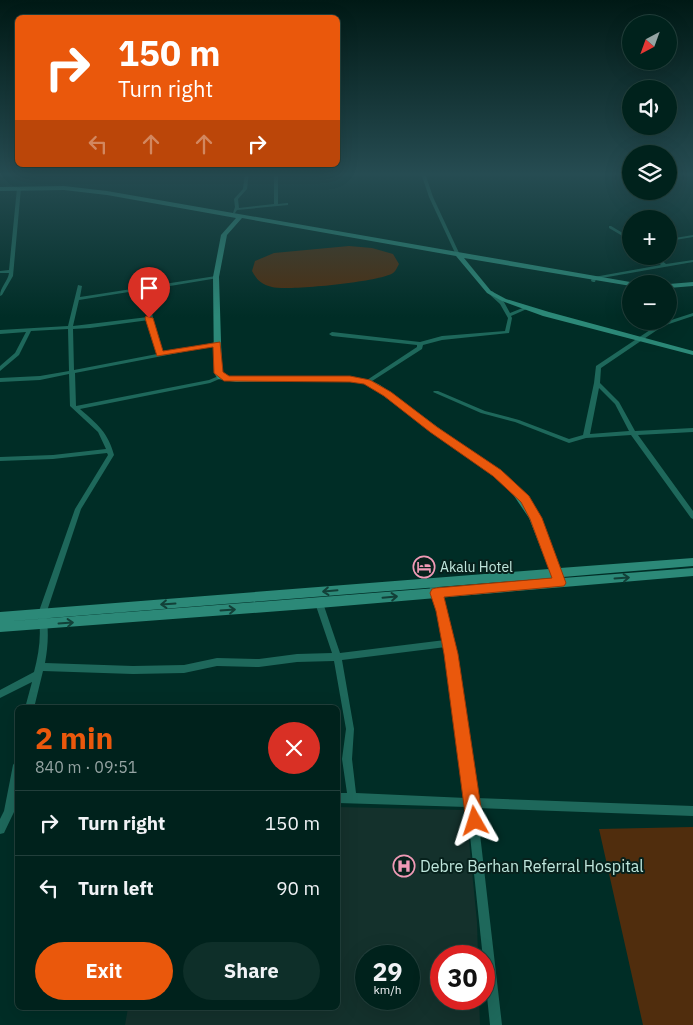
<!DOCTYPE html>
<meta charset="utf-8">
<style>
:root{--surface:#00221c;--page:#0e2f29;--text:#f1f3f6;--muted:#95a4a3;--line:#223f3b;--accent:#ea580c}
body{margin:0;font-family:"IBM Plex Sans",sans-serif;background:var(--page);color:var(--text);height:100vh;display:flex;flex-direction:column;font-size:19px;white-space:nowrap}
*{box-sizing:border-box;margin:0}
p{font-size:16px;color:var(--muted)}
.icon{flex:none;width:28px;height:28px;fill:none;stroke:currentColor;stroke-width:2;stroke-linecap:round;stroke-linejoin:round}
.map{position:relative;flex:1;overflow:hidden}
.panel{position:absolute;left:15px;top:705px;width:325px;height:305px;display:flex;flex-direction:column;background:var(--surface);border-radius:8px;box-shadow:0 5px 20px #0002,0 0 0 1px var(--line)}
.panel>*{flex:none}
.banner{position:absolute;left:15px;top:15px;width:325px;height:152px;border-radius:8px;box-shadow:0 5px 20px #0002,0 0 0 1px var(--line);background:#ea580c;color:#fff;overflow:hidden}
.needle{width:32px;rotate:221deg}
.buttons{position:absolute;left:622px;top:15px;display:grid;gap:10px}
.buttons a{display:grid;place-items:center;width:55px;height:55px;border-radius:50%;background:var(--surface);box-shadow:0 5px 20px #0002,0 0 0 1px var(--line);font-size:25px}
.speed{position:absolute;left:355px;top:945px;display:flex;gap:10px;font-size:25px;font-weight:700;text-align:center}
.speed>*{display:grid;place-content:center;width:65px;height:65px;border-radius:50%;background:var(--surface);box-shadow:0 5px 20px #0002,0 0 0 1px var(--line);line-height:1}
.speed small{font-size:12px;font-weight:400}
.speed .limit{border:8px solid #d22;background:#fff;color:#111}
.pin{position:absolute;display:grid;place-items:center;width:42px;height:42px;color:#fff;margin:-51px -21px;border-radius:50% 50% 50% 0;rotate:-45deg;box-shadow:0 0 5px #0007}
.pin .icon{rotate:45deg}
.me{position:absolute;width:55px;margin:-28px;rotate:354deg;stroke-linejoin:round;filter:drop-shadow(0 0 4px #0008)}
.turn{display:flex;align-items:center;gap:18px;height:105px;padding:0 20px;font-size:22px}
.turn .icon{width:65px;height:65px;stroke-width:2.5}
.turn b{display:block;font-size:35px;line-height:42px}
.lanes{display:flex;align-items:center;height:48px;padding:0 20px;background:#0003;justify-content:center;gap:25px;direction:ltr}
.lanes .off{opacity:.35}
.round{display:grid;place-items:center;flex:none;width:52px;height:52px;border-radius:26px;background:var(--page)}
.head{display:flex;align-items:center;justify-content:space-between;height:85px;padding:0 20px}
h1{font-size:30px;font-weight:800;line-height:38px;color:var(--accent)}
.cta{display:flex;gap:10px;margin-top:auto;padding:10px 20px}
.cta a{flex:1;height:58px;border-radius:30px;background:var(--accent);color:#fff;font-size:20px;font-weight:800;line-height:58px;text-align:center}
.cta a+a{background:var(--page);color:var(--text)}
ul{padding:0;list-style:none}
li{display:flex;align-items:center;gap:15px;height:65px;padding:0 20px;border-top:1px solid var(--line)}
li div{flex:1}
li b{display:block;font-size:19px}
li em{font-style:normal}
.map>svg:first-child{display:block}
</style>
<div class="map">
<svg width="693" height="1025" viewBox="0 0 693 1025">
<rect width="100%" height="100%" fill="#002d26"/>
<!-- built -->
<path fill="#14312c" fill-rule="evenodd" d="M338 807 466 810 477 922 478 956H441V999H479L480 1025H125L128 1008H338ZM409 956V999H366V956Z"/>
<!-- green -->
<path fill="#502d0d" d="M349 246 372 248 393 254 399 264C397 267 396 271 393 273 380 282 287 291 272 287 261 284 257 280 252 271L255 261 274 253Z
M693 827V1025H643L599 829Z"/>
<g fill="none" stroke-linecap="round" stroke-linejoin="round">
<!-- street -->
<path fill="#1e685b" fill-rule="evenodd" d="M245 173H249L247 189 238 199 239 208 274 204V176L276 173H280L278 176V204L287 203H288V205L237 210 235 213H233L235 207 234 199 243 189Z
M421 173H425L433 197 460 255V256L456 255 429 197Z
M19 187 21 188 13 276 2 295 0 296C0 287 8 281 9 273H0V271L9 270 17 188Z
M609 226H611L631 238V241L609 228Z
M693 235V237L669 241V239Z
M651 256H656L666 264 693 260V262L596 279 595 282H593L591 281 592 277H594L661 265Z
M216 276H218V278L146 290 162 353 217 342 220 344 219 345 75 373 76 406 209 380 221 375 224 377 210 383 80 409C97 424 108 432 114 455L81 509 46 614C49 631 48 647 45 663L133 666 184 665 217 658 259 659 297 654 332 653 315 603 316 601 319 600 322 601 323 603 340 653 445 640 440 617 428 583 429 581 432 580 435 581 448 617 455 652 476 798 693 806V816L477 808 502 1025H490L467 807 338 803V793H347L342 759 346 729 334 661 297 662 259 667 217 666 184 673 133 674 43 671 34 708H25L32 682 0 698V690L34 672C39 653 42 634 38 614L75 509 108 455 107 453 53 459 0 461V457L53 455 106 449 98 432 70 406 69 374 40 380 0 382V378L40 376 69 371 68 329 31 331 19 355 0 371V366L15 353 26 332 0 334V330L68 326 78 285 82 286 80 297ZM141 290 148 317 90 324 73 326 79 300ZM149 320 157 354 74 370 73 329 90 328ZM446 647 466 798 356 793 352 759 354 729 342 660Z
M488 291H492L504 302 510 313 525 307 529 308 511 316 512 318 509 333 442 340 423 345 422 349 369 383 367 384 364 382 417 347V345L332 336 329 334 332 332 420 342 442 336 505 331 508 318 500 304 488 293Z
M693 313V316L663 326 601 368 600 383 619 402 635 431 693 428V432L638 435 693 511V519L691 518 631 435 586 438 569 443 515 422 481 413 433 392 434 391H438L485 411 519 420 569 439 583 435 594 383 596 366 659 324ZM599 388 615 404 629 431 590 434Z
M18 761V793L14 812 4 833 0 834V819L4 811 13 765 15 762Z"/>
<!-- secondary -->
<path fill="#2c8978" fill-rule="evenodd" d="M64 186 107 191 636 283 637 284H631V286L464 258 491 291 506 299 549 312 693 351V355L543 316 502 301 487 293 456 256 242 218 227 235 219 277 222 373 224 375 236 378 350 377 370 380 380 385 514 483C536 508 548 537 560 568L693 558V566L563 577V578L693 568V576L319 608 0 632V622L553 579 552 578 0 622V612L549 569 529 518 508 487 374 389 365 384 350 381 236 382 218 379 214 373 213 277 221 235 236 218 107 195 64 190 0 191V187Z
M693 282V286L669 288V284Z"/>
</g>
<!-- one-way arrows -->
<defs><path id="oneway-shaft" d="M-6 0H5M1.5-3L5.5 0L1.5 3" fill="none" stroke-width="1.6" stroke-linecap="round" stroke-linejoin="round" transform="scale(1.25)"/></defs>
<g stroke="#124038">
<use href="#oneway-shaft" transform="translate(622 578) rotate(-4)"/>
<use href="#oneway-shaft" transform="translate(330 591) rotate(175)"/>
<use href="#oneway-shaft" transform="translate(390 597) rotate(-5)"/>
<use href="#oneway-shaft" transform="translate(168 604) rotate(176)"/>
<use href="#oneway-shaft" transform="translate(228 610) rotate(-4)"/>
<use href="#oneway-shaft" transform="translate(66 623) rotate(-4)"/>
</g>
<!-- sky -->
<linearGradient id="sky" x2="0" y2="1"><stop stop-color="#001915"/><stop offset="0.55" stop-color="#264c52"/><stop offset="1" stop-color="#264c52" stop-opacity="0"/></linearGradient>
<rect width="693" height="317" fill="url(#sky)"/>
<!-- route -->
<path fill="#ea580c" stroke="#983908" d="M146 316 153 318 163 351 220 342 223 372 229 376H350L370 380 391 392 437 427 501 470 529 496 542 518 566 583 564 586 444 597 458 654 483 821 480 827 475 829 469 827 466 821 444 654 436 611 430 593 432 589 436 588 552 578 530 519 521 502 493 476 430 432 384 396 364 384 350 382 224 381 214 373 213 347 157 356 145 318Z"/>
<!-- icons -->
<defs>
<g id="hotel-ring" transform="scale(1.125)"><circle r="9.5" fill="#07211c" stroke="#f09ab6" stroke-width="1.5"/><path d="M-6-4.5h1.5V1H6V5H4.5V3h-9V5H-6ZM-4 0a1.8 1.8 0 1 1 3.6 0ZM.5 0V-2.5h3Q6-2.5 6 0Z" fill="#f09ab6"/></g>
<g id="hospital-ring" transform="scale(1.125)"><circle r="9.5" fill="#07211c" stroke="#f09ab6" stroke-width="1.5"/><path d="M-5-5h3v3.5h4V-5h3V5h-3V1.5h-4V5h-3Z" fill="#f09ab6"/></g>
</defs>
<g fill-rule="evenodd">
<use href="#hotel-ring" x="424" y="567"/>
<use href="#hospital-ring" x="404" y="866"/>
</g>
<g text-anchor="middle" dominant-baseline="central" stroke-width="4" stroke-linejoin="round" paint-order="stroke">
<!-- poi labels -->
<g font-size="14" fill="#bfe6dc" stroke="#07211c" text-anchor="start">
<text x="440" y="567">Akalu Hotel</text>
</g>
<!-- near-poi labels -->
<g font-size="16" fill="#bfe6dc" stroke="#07211c" text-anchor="start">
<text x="420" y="866">Debre Berhan Referral Hospital</text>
</g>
</g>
</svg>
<div class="buttons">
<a><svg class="needle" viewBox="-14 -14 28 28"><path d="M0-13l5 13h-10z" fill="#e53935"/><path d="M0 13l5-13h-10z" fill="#95a4a3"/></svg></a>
<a><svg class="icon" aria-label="sound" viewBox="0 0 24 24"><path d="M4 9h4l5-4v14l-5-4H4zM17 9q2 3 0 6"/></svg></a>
<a><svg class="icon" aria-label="layers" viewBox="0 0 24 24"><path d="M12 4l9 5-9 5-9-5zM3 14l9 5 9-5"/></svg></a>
<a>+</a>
<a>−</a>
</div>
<div class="speed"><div>29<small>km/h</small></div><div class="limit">30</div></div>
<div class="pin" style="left:149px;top:318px;background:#d93025"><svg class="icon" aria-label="arrive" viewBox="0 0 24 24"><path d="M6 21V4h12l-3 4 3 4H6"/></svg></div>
<svg class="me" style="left:475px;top:821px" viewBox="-20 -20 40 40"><path d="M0-17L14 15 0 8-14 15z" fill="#ea580c" stroke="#fff" stroke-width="4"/></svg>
<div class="banner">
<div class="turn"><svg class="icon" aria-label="right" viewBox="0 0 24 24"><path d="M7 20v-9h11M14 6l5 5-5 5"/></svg><div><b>150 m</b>Turn right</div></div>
<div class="lanes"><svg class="icon off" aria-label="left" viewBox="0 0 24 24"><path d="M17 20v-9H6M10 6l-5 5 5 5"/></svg><svg class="icon off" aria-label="ahead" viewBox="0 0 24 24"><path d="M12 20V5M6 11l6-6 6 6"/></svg><svg class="icon off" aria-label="ahead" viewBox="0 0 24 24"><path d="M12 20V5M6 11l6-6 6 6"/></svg><svg class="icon" aria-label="right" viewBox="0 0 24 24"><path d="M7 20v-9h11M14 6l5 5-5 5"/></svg></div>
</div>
<section class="panel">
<div class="head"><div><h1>2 min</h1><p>840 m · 09:51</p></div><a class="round" style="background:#d93025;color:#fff"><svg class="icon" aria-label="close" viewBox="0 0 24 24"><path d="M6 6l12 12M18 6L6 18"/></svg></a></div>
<ul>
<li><svg class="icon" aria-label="right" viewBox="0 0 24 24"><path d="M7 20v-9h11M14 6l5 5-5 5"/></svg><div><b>Turn right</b></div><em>150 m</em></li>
<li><svg class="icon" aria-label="left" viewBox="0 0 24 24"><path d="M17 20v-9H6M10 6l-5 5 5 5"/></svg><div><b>Turn left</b></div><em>90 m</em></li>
</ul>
<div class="cta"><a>Exit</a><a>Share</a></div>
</section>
</div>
